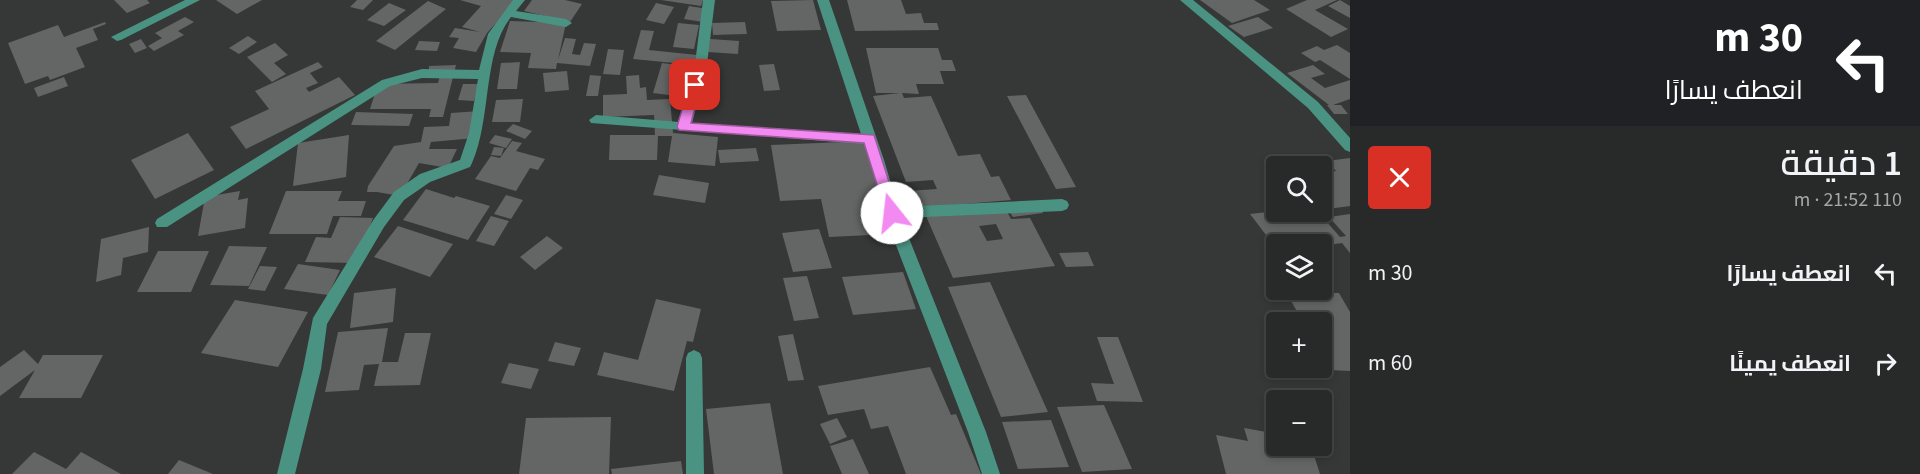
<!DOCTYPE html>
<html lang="ar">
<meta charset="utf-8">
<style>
:root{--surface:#282a29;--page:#303231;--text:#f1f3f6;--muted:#a5a7a8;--line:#444646}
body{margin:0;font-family:"Source Sans 3",Cairo,sans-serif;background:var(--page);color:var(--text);direction:rtl;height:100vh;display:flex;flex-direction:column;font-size:22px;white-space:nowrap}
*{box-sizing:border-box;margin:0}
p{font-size:20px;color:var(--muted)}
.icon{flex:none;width:33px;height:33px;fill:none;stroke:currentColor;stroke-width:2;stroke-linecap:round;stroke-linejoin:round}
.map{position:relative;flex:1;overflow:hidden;direction:ltr}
.panel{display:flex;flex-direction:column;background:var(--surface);width:570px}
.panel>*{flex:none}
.guide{background:#202124;color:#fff;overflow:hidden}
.buttons{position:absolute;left:1266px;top:156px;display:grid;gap:12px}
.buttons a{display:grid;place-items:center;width:66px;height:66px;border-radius:6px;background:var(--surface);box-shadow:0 3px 9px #0003,0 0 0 2px var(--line);font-size:30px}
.pin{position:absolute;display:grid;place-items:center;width:51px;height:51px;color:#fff;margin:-26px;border-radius:12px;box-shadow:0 3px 9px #0006}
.me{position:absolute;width:66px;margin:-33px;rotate:344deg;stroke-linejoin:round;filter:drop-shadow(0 0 4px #0008)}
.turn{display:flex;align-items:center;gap:21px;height:126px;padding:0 18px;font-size:27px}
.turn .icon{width:78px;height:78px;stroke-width:2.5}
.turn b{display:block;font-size:42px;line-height:51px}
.round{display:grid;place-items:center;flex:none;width:63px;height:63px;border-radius:6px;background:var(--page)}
.headline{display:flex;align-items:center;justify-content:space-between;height:102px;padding:0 18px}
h1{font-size:36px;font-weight:600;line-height:45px}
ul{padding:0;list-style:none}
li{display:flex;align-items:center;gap:18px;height:90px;padding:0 18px}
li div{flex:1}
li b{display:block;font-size:22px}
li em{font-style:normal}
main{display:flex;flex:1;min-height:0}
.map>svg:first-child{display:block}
</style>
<main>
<section class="panel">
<div class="guide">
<div class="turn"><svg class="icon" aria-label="left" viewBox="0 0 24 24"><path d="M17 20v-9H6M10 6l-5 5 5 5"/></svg><div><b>30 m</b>انعطف يسارًا</div></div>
</div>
<div class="headline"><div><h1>1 دقيقة</h1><p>110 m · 21:52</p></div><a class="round" style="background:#d93025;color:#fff"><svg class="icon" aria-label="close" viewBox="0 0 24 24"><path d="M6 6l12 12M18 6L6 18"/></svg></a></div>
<ul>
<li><svg class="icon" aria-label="left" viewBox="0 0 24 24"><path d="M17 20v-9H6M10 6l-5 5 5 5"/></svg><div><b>انعطف يسارًا</b></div><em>30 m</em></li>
<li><svg class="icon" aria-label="right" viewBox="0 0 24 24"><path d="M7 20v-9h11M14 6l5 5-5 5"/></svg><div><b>انعطف يمينًا</b></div><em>60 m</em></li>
</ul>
</section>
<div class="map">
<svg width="1350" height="474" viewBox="0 0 1350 474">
<rect width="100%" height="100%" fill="#353837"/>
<!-- building -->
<path fill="#636665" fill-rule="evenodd" d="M114 0H147L150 3 127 13Z
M216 0H262L237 14Z
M357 0H373L363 10 350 7Z
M460 0H517L487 33 476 52 453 48 459 38 449 37 455 28 480 32 462 27 481 6Z
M532 0H565L582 4 570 22 524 11Z
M661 0H703L701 6Z
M813 0 821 30 777 31 771 1Z
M847 0H901L906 14 921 13 924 23H937L939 30 855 31Z
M1200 0H1254L1270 10 1232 23Z
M1307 0H1337L1315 10 1348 29 1331 37 1286 9Z
M1340 0 1350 6V18L1328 6Z
M428 1 446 9 395 50 376 41Z
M389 3 406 10 384 26 367 20Z
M656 3 674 7 664 24 646 20Z
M689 6 708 9 703 22 684 19Z
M185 17 194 22 178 31 184 35 154 51 148 46 162 38 155 33Z
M1258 17 1273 28 1244 37 1228 26Z
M510 21 566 23 558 60 565 38 576 39 572 54 580 55 584 43 596 44 590 66 557 63 556 69 528 68 531 53 500 52Z
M105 22 106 24 93 29 98 40 76 48 85 67 50 80 48 76 25 84 8 43 58 25 64 37Z
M745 22 747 34 713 35 712 23Z
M678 23 699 25 694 49 673 47Z
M641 30 654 31 649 50 697 55 695 65 633 59Z
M248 36 257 42 239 54 229 48Z
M141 39 147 48 135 53 129 44Z
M710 39 739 41 738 54 708 52Z
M419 41 440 42 437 51 415 50Z
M275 43 288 55 274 63 286 74 272 82 247 57Z
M1337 45 1350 53V79L1320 60 1315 62 1301 53 1317 46 1324 50Z
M866 48H938L942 60H952L956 71H940L944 84H916L919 94 902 93 904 98 931 96 958 156 980 154 991 177 999 176 1011 200 916 208 909 191 937 189 933 180 906 182 873 96 900 93H876Z
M608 49 624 50 620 75 603 74Z
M318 62 323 67 310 73 318 83 306 88 309 92 339 77 355 95 246 149 230 127 269 109 255 91Z
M520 62 517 89H497L501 63Z
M662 63 699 68 692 98 653 93Z
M774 64 780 90 764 91 759 65Z
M456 65 443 117H429L431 109H370L378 84 438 83 441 72 429 74V66Z
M1313 65 1325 74 1311 78 1325 88 1350 80V99L1333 105H1341L1348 114H1334L1327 105H1329L1287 73Z
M567 71 569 90 545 92 543 73Z
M590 75 601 76 598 96H586Z
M639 75 640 88 646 87 647 100 670 99 673 133 718 137 715 166 668 162 672 136H658L657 160H609L610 135H655L654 115 603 117V95L627 94 626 76Z
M64 77 68 86 38 97 34 88Z
M463 84H479L474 101 458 100Z
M1026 95 1076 187 1056 189 1007 96Z
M523 99 520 122H492L496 100Z
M480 111 475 138 431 142 429 149H457L448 168 419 163 400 196 377 192H367L368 186 394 146 421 142 424 127 449 126 451 113Z
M356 112 413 114 409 126 351 125Z
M513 124 532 131 525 139 506 131Z
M188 133 214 170 155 199 131 160Z
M349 135 346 177 293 186 298 143Z
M495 135 512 139 506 148 489 143Z
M512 141 522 143 516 151 545 159 538 170 530 168 516 191 475 179 491 156 500 158Z
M866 141 892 234 829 237 821 199 780 201 771 145Z
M494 147 504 148 501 156 491 155Z
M756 148 759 161 720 163 718 150Z
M1350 158V206L1327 209 1322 202V173L1336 171 1327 161Z
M659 175 709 183 705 203 653 195Z
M426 189 454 198 456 196 490 206 468 240 403 220Z
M240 191 238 200 248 198 245 228 198 236 205 197Z
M286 191H342L338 201H366L361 216H333L327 234H269Z
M506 195 523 200 511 219 494 214Z
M1037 203 1043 213 1013 217 1007 208Z
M1005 208 1011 219 1030 218 1055 266 953 278 926 216ZM996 224 1003 239 987 241 979 226Z
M1276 211 1318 212 1340 237 1346 236 1329 217 1350 214V253L1342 243 1322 246 1276 244V248L1250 214Z
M491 216 509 221 494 246 476 241Z
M340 217 373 218 357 263 305 262 316 237 331 238Z
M398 226 453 244 430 277 374 257Z
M149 227 148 252 123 258 121 275 96 282 101 239Z
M819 229 832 268 793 272 782 233Z
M547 236 563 248 535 270 520 257Z
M229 246 267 247 249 286 210 285Z
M158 251H209L191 292H137Z
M1088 252 1094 266 1066 267 1059 253Z
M298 264 340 270 328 295 284 289Z
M260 266 277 267 265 291 248 289Z
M903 272 916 309 853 315 842 277Z
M807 276 819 318 794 321 783 278Z
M990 282 1048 412 1001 417 948 287Z
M396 288 393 322 350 328 354 293Z
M1286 292 1339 293 1350 312V371L1329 370 1322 356V322H1303Z
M656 299 701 309 693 342 687 341 674 391 597 375 604 352 638 360Z
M235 300 308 312 278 367 201 353Z
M388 328 382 362H398L405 333H431L420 385 374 386 379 364 364 365 359 390 325 392 338 332Z
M793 334 804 380 788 381 778 336Z
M1097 337H1118L1143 402 1097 401 1091 383 1114 384Z
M555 342 581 348 574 366 548 361Z
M24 350 38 364 43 355H103L81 398H19L35 370 0 396V367Z
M509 363 539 369 531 389 501 383Z
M930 367 951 415 956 414 981 474H906L888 426 871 429 864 409 828 415 818 386Z
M770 403 783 474H714L706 409Z
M1104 405 1132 469 1082 472 1057 407Z
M1266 413 1276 415V446H1311L1320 474H1226L1216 435 1248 441 1244 428 1272 433Z
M611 417 609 474H519L526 418Z
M837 418 847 437 830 444 820 424Z
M1051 420 1069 467 1018 469 1002 422Z
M853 439 869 474H842L830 446Z
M34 452 66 469 81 452 121 474H12Z
M179 460 213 474H168Z
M681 461 683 474H612L611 469Z"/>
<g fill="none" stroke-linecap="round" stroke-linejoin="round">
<!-- minor -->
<path fill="#4a9383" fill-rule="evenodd" d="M185 0H200L121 40 117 41 111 37Z
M513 0H525L516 11 566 19 572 23 566 27 511 17C482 54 492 118 472 163L470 167 430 182 404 200 384 227 327 324 321 369 295 474H277L303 369 313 318 374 219 394 192 420 174 460 160 469 133 478 79 422 78 390 86 167 227H157L155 223 157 219 382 80 422 69 479 70 488 34Z
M703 0H715L707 64 692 123 861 134 817 0H829L884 160 898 207 1062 199 1067 201 1069 205 1067 209 1062 211 901 218 986 432 1000 474H982L968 432 889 227 865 144 591 123 589 120 596 115 679 122 695 64Z
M1180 0H1193L1318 102 1350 138V152L1345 150 1308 108Z
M694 350 700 353 702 358 704 474H686V358L688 353Z"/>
</g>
<!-- route -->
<path fill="#f38af1" stroke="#9e5a9d" stroke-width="1.5" d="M695 81 701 85 691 123 874 135 899 213 897 216H887L886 213 864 143 679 130 677 127 689 85Z"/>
</svg>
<div class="buttons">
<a><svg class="icon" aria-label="search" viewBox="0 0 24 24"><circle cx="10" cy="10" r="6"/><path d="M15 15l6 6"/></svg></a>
<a><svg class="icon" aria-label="layers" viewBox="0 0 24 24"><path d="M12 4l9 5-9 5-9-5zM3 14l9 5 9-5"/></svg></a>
<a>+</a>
<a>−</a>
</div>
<div class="pin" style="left:695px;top:85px;background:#d93025"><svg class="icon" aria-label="arrive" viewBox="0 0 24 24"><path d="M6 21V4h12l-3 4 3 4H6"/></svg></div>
<svg class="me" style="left:892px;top:213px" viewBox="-20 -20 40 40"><circle r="19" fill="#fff"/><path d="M0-13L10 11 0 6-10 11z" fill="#f38af1"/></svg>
</div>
</main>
